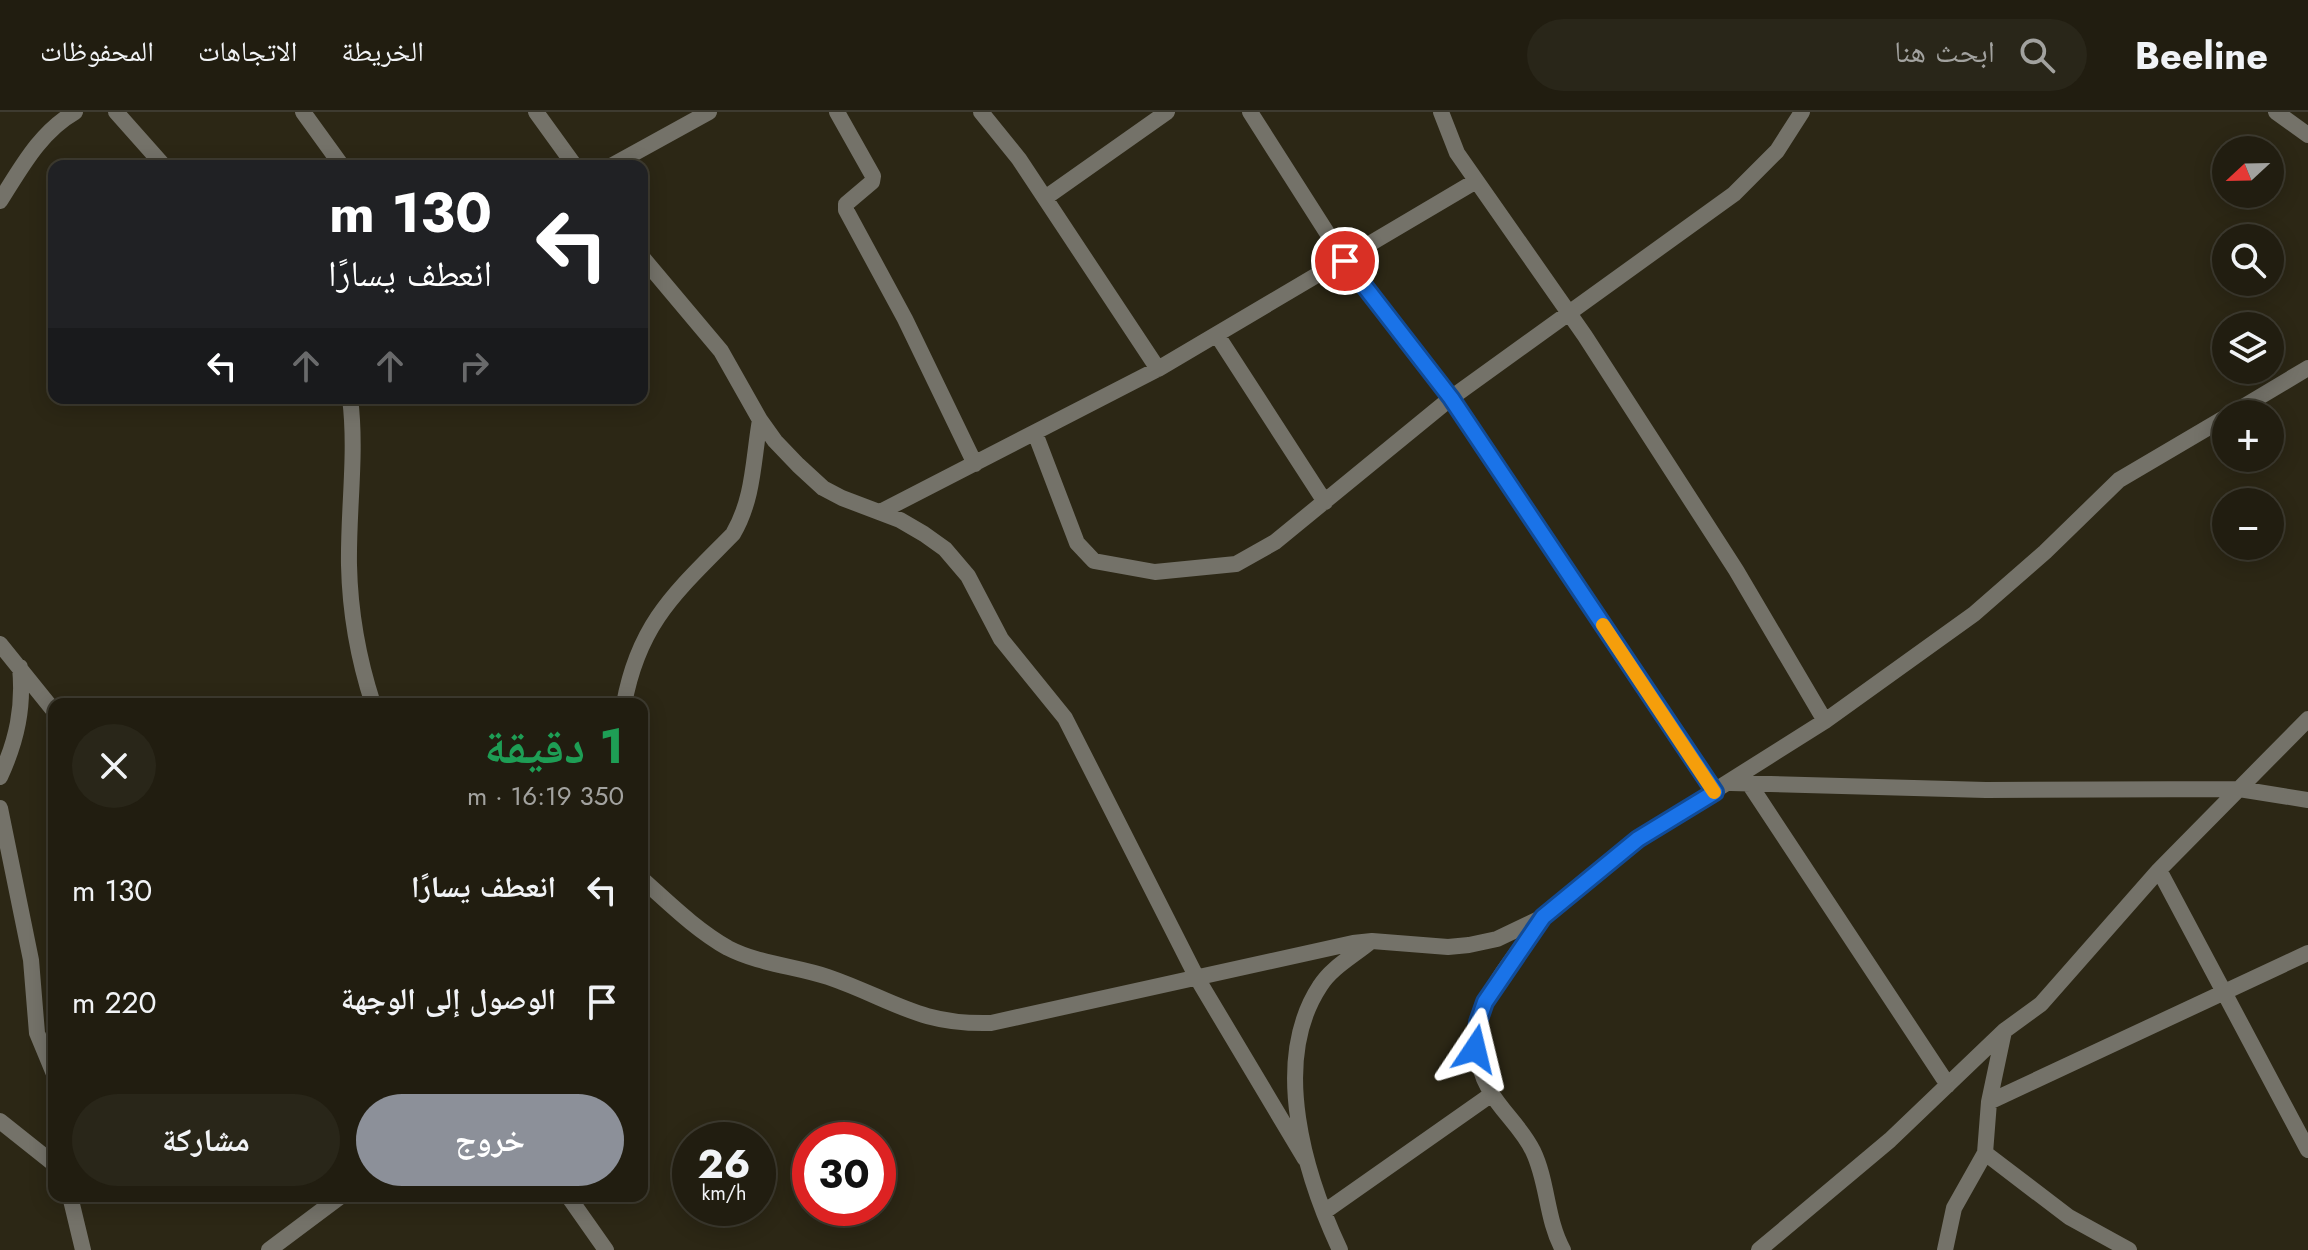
<!DOCTYPE html>
<html lang="ar">
<meta charset="utf-8">
<style>
:root{--surface:#211d10;--page:#292619;--text:#f1f3f6;--muted:#a2a29f;--line:#3e3b30;--accent:#8c9099}
body{margin:0;font-family:Jost,"Noto Naskh Arabic",sans-serif;background:var(--page);color:var(--text);direction:rtl;height:100vh;display:flex;flex-direction:column;font-size:30px;white-space:nowrap}
*{box-sizing:border-box;margin:0}
p{font-size:26px;color:var(--muted)}
.icon{flex:none;width:44px;height:44px;fill:none;stroke:currentColor;stroke-width:2;stroke-linecap:round;stroke-linejoin:round}
.map{position:relative;flex:1;overflow:hidden;direction:ltr}
.drawer{position:absolute;left:48px;top:586px;width:600px;height:504px;display:flex;flex-direction:column;background:var(--surface);border-radius:16px;box-shadow:0 4px 20px #0003,0 0 0 2px var(--line);direction:rtl}
.drawer>*{flex:none}
.hud{position:absolute;left:48px;top:48px;width:600px;height:244px;border-radius:16px;box-shadow:0 4px 20px #0003,0 0 0 2px var(--line);direction:rtl;background:#202124;color:#fff;overflow:hidden}
.needle{width:52px;rotate:248deg}
.fabs{position:absolute;left:2212px;top:24px;display:grid;gap:16px}
.fabs a{display:grid;place-items:center;width:72px;height:72px;border-radius:50%;background:var(--surface);box-shadow:0 4px 20px #0003,0 0 0 2px var(--line);font-size:40px}
.speed{position:absolute;left:672px;top:1010px;display:flex;gap:16px;font-size:40px;font-weight:700;text-align:center}
.speed>*{display:grid;place-content:center;width:104px;height:104px;border-radius:50%;background:var(--surface);box-shadow:0 4px 20px #0003,0 0 0 2px var(--line);line-height:1}
.speed small{font-size:20px;font-weight:400}
.speed .limit{border:12px solid #d22;background:#fff;color:#111}
.pin{position:absolute;display:grid;place-items:center;width:68px;height:68px;color:#fff;margin:-34px;border:4px solid #fff;border-radius:50%;box-shadow:0 2px 8px #0007}
.me{position:absolute;width:88px;margin:-44px;rotate:10deg;stroke-linejoin:round;filter:drop-shadow(0 0 6px #0008)}
.turn{display:flex;align-items:center;gap:28px;height:168px;padding:0 24px;font-size:36px}
.turn .icon{width:104px;height:104px;stroke-width:2.5}
.turn b{display:block;font-size:56px;line-height:68px}
.lanes{display:flex;align-items:center;height:76px;padding:0 24px;background:#0003;justify-content:center;gap:40px;direction:ltr}
.lanes .off{opacity:.35}
.round{display:grid;place-items:center;flex:none;width:84px;height:84px;border-radius:42px;background:var(--page)}
.overview{display:flex;align-items:center;justify-content:space-between;height:136px;padding:0 24px}
h1{font-size:48px;font-weight:700;line-height:60px;color:#1e9e55}
.button{display:flex;gap:16px;margin-top:auto;padding:16px 24px}
.button a{flex:1;height:92px;border-radius:48px;background:var(--accent);color:#fff;font-size:32px;font-weight:700;line-height:92px;text-align:center}
.button a+a{background:var(--page);color:var(--text)}
ul{padding:0;list-style:none}
li{display:flex;align-items:center;gap:24px;height:112px;padding:0 24px}
li div{flex:1}
li b{display:block;font-size:30px}
li em{font-style:normal}
header{display:flex;align-items:center;gap:48px;box-sizing:border-box;height:112px;padding:0 40px;background:var(--surface);border-bottom:2px solid var(--line)}
header strong{font-size:38px}
nav{display:flex;gap:44px;margin-inline-start:auto;font-size:28px}
.search{width:560px;height:72px;background:var(--page);display:flex;align-items:center;gap:20px;box-sizing:border-box;padding:0 28px;border-radius:44px;color:var(--muted);font-size:30px}
.map>svg:first-child{display:block}
</style>
<header>
<strong>Beeline</strong>
<div class="search"><svg class="icon" aria-label="search" viewBox="0 0 24 24"><circle cx="10" cy="10" r="6"/><path d="M15 15l6 6"/></svg>ابحث هنا</div>
<nav><a>الخريطة</a><a>الاتجاهات</a><a>المحفوظات</a></nav>
</header>
<div class="map">
<svg width="2308" height="1138" viewBox="0 0 2308 1138">
<rect width="100%" height="100%" fill="#2c2715"/>
<g fill="none" stroke-linecap="round" stroke-linejoin="round">
<!-- minor -->
<path stroke="#747269" stroke-width="16" d="M116 0 164 54
M303 0 342 54
M536 0 575 54
M837 0 873 64 872 70 846 92V98L905 207 975 352
M981 0 1019 47 1158 257
M1250 0 1345 149 1451 286 1715 680
M1441 0 1457 41 1585 224 1736 458 1825 609
M611 54 709 0
M1045 86 1167 0
M0 89C21 56 40 20 75 0
M642 145 721 239 760 308 775 329 798 353 823 376 842 386 900 408 924 422 945 437 968 464 1001 527 1065 606 1197 866 1305 1047
M1217 223 1325 390
M350 286C357 341 348 397 349 453 350 501 358 546 373 592
M2231 302 2308 256
M1035 321 1077 431 1094 449 1155 460 1236 452 1275 430 1451 286 1734 82 1777 39 1802 0
M880 400 1158 257 1476 69
M0 532 54 599
M624 592C639 510 677 479 733 422 754 386 753 348 760 308
M0 665C17 628 24 595 20 555
M1731 671 1986 678 2239 677 2308 688
M1750 673 1948 973
M0 696 31 848 37 921 54 962
M2159 758 2308 1038
M642 767C669 791 696 818 728 836 759 852 795 854 828 865 892 887 918 913 991 911L1353 831 1372 829 1448 835 1469 833 1497 827 1543 805 1638 727 1825 609 1974 502 2045 440 2119 368 2226 305
M1543 805C1505 860 1451 910 1490 979 1502 1000 1522 1016 1533 1039 1548 1070 1546 1107 1563 1138
M1989 990 2308 841
M0 1009 54 1052
M1985 1041 2069 1105 2129 1138
M70 1084 83 1138
M568 1084 606 1138
M1324 1100 1492 982
M269 1138 341 1084
M1340 1138C1305 1063 1270 950 1320 874 1331 856 1353 844 1370 830
M1759 1138 1890 1028 2004 919 2041 892 2159 758 2308 607
M1945 1138 1954 1096 1985 1041 1989 990 2004 919"/>
<!-- tertiary -->
<path stroke="#747269" stroke-width="16" d="M2276 0 2308 23"/>
</g>
<g fill="none" stroke-linecap="round" stroke-linejoin="round">
<!-- route casing -->
<g stroke="#114b97" stroke-width="20">
<path id="route" d="M1345 149 1451 286 1715 680 1638 727 1543 805 1485 890 1478 910 1475 937"/>
</g>
<!-- route -->
<use href="#route" stroke="#1a73e8" stroke-width="14"/>
<!-- slow -->
<path stroke="#f59e0b" stroke-width="14" d="M1603 513 1714 680"/>
</g>
</svg>
<div class="fabs">
<a><svg class="needle" viewBox="-14 -14 28 28"><path d="M0-13l5 13h-10z" fill="#e53935"/><path d="M0 13l5-13h-10z" fill="#a2a29f"/></svg></a>
<a><svg class="icon" aria-label="search" viewBox="0 0 24 24"><circle cx="10" cy="10" r="6"/><path d="M15 15l6 6"/></svg></a>
<a><svg class="icon" aria-label="layers" viewBox="0 0 24 24"><path d="M12 4l9 5-9 5-9-5zM3 14l9 5 9-5"/></svg></a>
<a>+</a>
<a>−</a>
</div>
<div class="speed"><div>26<small>km/h</small></div><div class="limit">30</div></div>
<div class="pin" style="left:1345px;top:149px;background:#d93025"><svg class="icon" aria-label="arrive" viewBox="0 0 24 24"><path d="M6 21V4h12l-3 4 3 4H6"/></svg></div>
<svg class="me" style="left:1475px;top:937px" viewBox="-20 -20 40 40"><path d="M0-17L14 15 0 8-14 15z" fill="#1a73e8" stroke="#fff" stroke-width="4"/></svg>
<div class="hud">
<div class="turn"><svg class="icon" aria-label="left" viewBox="0 0 24 24"><path d="M17 20v-9H6M10 6l-5 5 5 5"/></svg><div><b>130 m</b>انعطف يسارًا</div></div>
<div class="lanes"><svg class="icon" aria-label="left" viewBox="0 0 24 24"><path d="M17 20v-9H6M10 6l-5 5 5 5"/></svg><svg class="icon off" aria-label="ahead" viewBox="0 0 24 24"><path d="M12 20V5M6 11l6-6 6 6"/></svg><svg class="icon off" aria-label="ahead" viewBox="0 0 24 24"><path d="M12 20V5M6 11l6-6 6 6"/></svg><svg class="icon off" aria-label="right" viewBox="0 0 24 24"><path d="M7 20v-9h11M14 6l5 5-5 5"/></svg></div>
</div>
<section class="drawer">
<div class="overview"><div><h1>1 دقيقة</h1><p>350 m · 16:19</p></div><a class="round"><svg class="icon" aria-label="close" viewBox="0 0 24 24"><path d="M6 6l12 12M18 6L6 18"/></svg></a></div>
<ul>
<li><svg class="icon" aria-label="left" viewBox="0 0 24 24"><path d="M17 20v-9H6M10 6l-5 5 5 5"/></svg><div><b>انعطف يسارًا</b></div><em>130 m</em></li>
<li><svg class="icon" aria-label="arrive" viewBox="0 0 24 24"><path d="M6 21V4h12l-3 4 3 4H6"/></svg><div><b>الوصول إلى الوجهة</b></div><em>220 m</em></li>
</ul>
<div class="button"><a>خروج</a><a>مشاركة</a></div>
</section>
</div>
